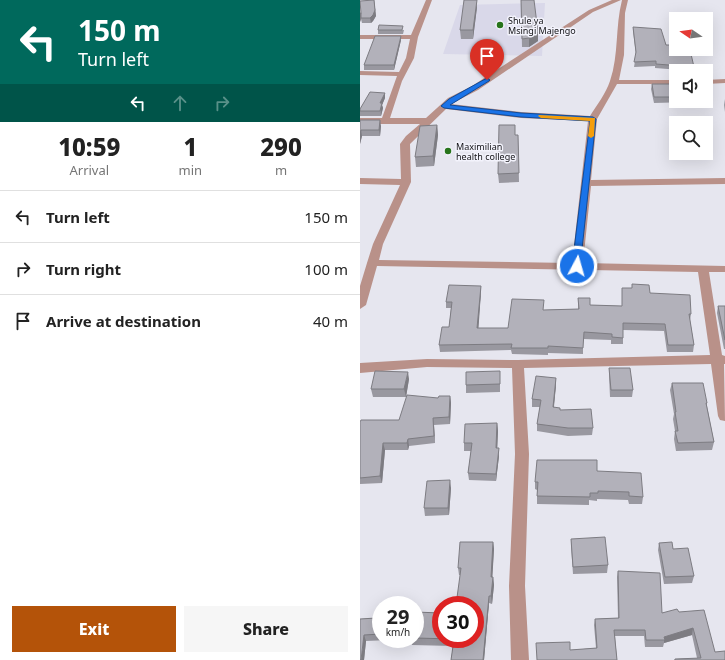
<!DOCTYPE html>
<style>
:root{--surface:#fff;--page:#f6f6f6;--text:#222;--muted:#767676;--line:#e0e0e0;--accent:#b45309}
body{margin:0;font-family:"Noto Sans",sans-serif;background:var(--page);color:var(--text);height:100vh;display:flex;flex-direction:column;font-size:15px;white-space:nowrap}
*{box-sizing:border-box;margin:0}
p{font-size:13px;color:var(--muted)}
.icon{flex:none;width:22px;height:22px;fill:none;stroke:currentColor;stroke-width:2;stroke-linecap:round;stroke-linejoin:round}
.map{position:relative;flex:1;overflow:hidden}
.drawer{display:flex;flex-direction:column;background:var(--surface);width:360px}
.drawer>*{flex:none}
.guide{background:#00695c;color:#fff;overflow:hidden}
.needle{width:26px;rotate:283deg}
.fabs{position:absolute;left:309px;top:12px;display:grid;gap:8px}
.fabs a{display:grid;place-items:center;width:44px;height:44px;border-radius:0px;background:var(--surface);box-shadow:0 4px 16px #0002;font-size:20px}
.speed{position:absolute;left:12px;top:596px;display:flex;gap:8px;font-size:20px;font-weight:700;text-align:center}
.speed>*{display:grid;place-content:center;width:52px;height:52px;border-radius:50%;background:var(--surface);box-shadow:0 4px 16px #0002;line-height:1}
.speed small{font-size:10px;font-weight:400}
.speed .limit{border:6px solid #d22;background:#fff;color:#111}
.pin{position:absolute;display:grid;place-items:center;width:34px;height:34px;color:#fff;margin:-41px -17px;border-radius:50% 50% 50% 0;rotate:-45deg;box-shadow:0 0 4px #0007}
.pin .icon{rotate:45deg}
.me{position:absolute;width:44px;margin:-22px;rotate:6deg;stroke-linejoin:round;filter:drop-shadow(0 0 3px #0008)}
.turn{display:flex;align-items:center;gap:14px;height:84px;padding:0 12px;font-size:18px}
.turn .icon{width:52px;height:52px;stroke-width:2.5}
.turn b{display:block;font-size:28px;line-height:34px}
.lanes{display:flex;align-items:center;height:38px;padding:0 12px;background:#0003;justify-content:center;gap:20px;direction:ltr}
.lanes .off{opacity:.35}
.eta{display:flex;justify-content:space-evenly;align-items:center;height:68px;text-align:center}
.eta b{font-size:24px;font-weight:800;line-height:28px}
.action{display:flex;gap:8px;margin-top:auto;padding:8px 12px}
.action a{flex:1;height:46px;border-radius:0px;background:var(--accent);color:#fff;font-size:16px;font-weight:800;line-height:46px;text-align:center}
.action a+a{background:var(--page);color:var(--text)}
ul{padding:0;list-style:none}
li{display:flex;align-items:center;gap:12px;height:52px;padding:0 12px;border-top:1px solid var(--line)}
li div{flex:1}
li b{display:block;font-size:15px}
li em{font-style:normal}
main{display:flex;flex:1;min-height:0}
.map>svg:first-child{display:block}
</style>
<main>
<section class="drawer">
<div class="guide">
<div class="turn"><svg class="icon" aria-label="left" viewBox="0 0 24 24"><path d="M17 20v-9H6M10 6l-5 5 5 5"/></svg><div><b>150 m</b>Turn left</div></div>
<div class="lanes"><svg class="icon" aria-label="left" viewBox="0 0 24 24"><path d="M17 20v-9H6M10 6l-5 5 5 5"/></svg><svg class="icon off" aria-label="ahead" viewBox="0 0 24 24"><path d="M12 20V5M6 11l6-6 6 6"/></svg><svg class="icon off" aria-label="right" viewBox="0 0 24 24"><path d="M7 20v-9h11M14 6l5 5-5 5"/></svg></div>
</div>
<div class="eta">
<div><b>10:59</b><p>Arrival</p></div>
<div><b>1</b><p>min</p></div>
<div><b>290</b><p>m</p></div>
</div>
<ul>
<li><svg class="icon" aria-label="left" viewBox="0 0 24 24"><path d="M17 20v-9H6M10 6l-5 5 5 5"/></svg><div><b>Turn left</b></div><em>150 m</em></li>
<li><svg class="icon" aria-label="right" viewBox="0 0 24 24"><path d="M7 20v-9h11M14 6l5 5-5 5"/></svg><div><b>Turn right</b></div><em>100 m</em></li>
<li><svg class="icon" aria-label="arrive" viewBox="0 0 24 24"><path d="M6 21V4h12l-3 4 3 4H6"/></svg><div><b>Arrive at destination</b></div><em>40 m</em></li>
</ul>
<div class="action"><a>Exit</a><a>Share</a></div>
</section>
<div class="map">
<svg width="365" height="660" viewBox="0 0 365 660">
<rect width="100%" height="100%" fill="#e6e6ef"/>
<!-- built -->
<path fill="#d9d8e9" d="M185 3 182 56 83 54 100 5Z"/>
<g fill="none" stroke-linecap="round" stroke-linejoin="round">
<!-- street -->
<path fill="#b99189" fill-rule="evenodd" d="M66 0H72L58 37 54 58 42 81 30 118H66L88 98 112 86 229 10 252 0H261L233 12 118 90 91 104 161 112 230 116C237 105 246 93 250 81 259 54 255 27 262 0H268L265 13 264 55 259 80H316V84H257L237 119 231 180 365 178V184L231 186 223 263 365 266V272H349L362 355 365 356V364H364L365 421 360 420 358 416 351 364 164 368 169 454 165 586 169 660H151L149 586 155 454 152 368 67 367 0 373V363L67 359 158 360 350 355 338 272 17 266 6 305 0 309V286L7 263 13 244 40 185 0 184V178L41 179 40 144 46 136 60 124H0V118H22L37 76 0 75V71L39 72 46 58 50 39H0V35H51ZM86 109 161 118 228 121 212 263 19 260 23 244 51 182 50 144Z
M365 79V83L346 84V80Z"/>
</g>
<!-- wall -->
<path fill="#9998a0" d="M14 0 16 16 13 21 11 23H2L1 19 0 22V13H1Z
M161 0 178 32V41L169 47H162Z
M117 7 113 39H101L100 30Z
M273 27 325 55 334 67V71L295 68V66L274 67 276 55 273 31Z
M18 30H44L43 34H18Z
M41 40 34 70H4V65Z
M292 84H316V101H329V102L294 103 291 89Z
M25 93V98L22 105 23 108 21 116H0V109Z
M365 99V112L364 105Z
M0 120 21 126 20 136H2L0 144Z
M77 125 78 135 74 166 56 167 55 157Z
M155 135H158L159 182 139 183 138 174Z
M272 284 331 314 330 320 334 345 333 352H307L304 331 263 330V344H251V340L223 339V354L188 353V355L152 354 151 350 80 352 79 345 89 327 91 308H86V302L121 286V292L118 328H148L184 310 218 309V298L230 305 262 306V288H272Z
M358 306H365V349H364L357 313Z
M249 368 273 390 272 397H250L249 376Z
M140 371V392L106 393V385Z
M196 378V385L194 407 200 410 233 428 232 435 208 436 177 431V424L180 407H172V399Z
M49 379 46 397H13L11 389Z
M312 383 347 403V406L354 442 352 450 316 451 314 439 315 431 313 419 314 414 310 390Z
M90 396 91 403 90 424 74 425 75 443 49 446 48 450H25L22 483 0 484V422L39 420 78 398Z
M137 423 138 431 137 448 139 456 136 481 109 480 108 473 111 451H104V443Z
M237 471 283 497 282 504H269L268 500 237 499V501L229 500V505L177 504V490L175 489V482Z
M91 488 89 515 65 516 64 508Z
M211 539 248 565 247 573 213 574 211 546Z
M133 542 134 549 132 577H133L134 585 132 604 129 603 124 660H91L93 646 52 645 51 639H45H55V612L115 639 100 575H99L98 568Z
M299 543 313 549 334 576 332 583 304 584 298 550Z
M258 571 302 613 319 612 355 652 365 660H314L315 659 337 658 332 635 304 643 303 647H285L284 636H255L257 660 210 650 236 648 234 625 235 619 258 618 257 577Z
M21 612V639H29V640L6 641 4 660 0 619 16 618Z"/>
<!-- shaded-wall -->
<path fill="#7d7c82" d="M14 0 16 16 13 21 11 23 10 18Z
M117 0V7L113 39V30Z
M1 13V19L0 22V15Z
M178 32V41L169 47V38Z
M41 36V40L34 70V65Z
M25 93V98L22 105 23 108 21 116 20 103Z
M20 120 21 126 20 136 19 130Z
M77 125 78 135 74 166 73 156Z
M1 130 2 136 0 144V134Z
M121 286V292L118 335 117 328Z
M48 372 49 379 46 397 44 389Z
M196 378V385L193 414V407Z
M90 396 91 403 90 424 89 417Z
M73 418 74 425 75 443 74 436Z
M137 423 138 431 137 455 136 448Z
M48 439 49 446 48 450 47 443Z
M23 443 25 450 22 483 20 476Z
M139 448V456L136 481V474Z
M90 480 91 488 89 515 88 508Z
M133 542 134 549 132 584 131 577Z
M133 577 134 585 132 604 131 596Z
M129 596V603L124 660H123Z
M333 628 332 635 304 643V637Z
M4 635 6 641 4 660H1Z"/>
<!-- building -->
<path fill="#b2b1ba" stroke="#7d7c82" d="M14 0 15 10 13 15 10 18H1V13L0 15V13H1L0 1Z
M104 0H117L113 30H100Z
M161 0H174L178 32 169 38 162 39Z
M19 25 43 26 42 30H18Z
M273 27 301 29 306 45H316V49H323L325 55 331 54 334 67 296 64V61L274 62 276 52Z
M15 36H41L34 65H4Z
M292 84H316V97H294Z
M10 92 25 93 20 103H22L20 111H0V109Z
M0 120H20L19 130H1L0 134Z
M77 125 73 156 55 157 60 126Z
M139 125H155V135H158L159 173 138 174Z
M272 284 289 285 290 293 330 295 331 314H329L334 345H308L305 324 263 323V338L252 337V334L224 332 223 348 188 346V348H151L152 344 79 345 82 327H89L92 302H86L89 285 121 286 117 328H148L152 299 184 300 183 310 219 309 218 298H230V305L262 306V288H272Z
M358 306H365V340Z
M249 368H270L273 390H251Z
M15 371 48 372 44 389H11Z
M140 371V384L106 385V372Z
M176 376 196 378 193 407 200 408V410L231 409 233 428H208L177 424 181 400 172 399Z
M312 383H343L347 403H346L354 442 318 443 315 431H318L315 412H316Z
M47 395 78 398 79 396H90L89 417 73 418 74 436 48 439 47 443H23L20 476 0 478V422L1 420H39Z
M137 423 136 448H139L136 474 108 473 112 443H104L105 424Z
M177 460H237V471L281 473 283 497 269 496V492L238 491V493H230V497L177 496 178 482H175Z
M90 480 88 508H64L67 481Z
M245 537 248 565 213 567 211 539Z
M100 542H133L131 577H133L131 596H129L123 660H91L94 639 55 638V612L81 613V639H115V605H96L101 568H98Z
M312 542 313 549 328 548 334 576 305 577 299 543Z
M258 571 300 573 302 613 317 609 319 612 344 610 355 652 365 651V660H315V659L341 658 333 628 304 637 305 640H286L285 630H254L257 660H177L176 643 210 642V650L237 648 235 619 259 618Z
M17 612H21V634L4 635 1 660H0V619L16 618Z"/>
<!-- route -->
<path fill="#1a73e8" stroke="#114b97" d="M127 78 130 80 129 81 90 105 161 113 233 117 236 119 220 268 217 269 212 266 230 121 161 117 84 108 81 106 89 99Z"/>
<!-- slow -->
<path fill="#f59e0b" d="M179 115 235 118 234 136 231 138 228 136 230 121 181 118 178 116Z"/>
<!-- markers -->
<g fill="#27741b" stroke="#f3f3fc" stroke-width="1.5">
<circle cx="140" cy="25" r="4"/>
<circle cx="88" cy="151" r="4"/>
</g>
<g text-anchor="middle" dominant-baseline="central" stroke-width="3" stroke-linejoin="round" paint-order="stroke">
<!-- far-poi labels -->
<g font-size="9" fill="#131316" stroke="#f3f3fc" text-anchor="start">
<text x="148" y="20">Shule ya<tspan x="148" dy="10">Msingi Majengo</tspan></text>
<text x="96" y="146">Maximilian<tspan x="96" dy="10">health college</tspan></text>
</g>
</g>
</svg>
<div class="fabs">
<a><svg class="needle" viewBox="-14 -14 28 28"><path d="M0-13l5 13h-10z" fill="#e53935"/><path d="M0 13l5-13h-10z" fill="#767676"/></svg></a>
<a><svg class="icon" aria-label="sound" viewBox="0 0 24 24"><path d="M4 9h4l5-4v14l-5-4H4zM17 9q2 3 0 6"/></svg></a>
<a><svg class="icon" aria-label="search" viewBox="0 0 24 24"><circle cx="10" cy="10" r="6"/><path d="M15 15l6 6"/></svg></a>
</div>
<div class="speed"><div>29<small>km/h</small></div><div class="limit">30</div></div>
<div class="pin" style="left:127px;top:80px;background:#d93025"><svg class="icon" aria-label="arrive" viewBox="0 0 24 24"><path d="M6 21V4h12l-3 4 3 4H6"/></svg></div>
<svg class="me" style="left:217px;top:266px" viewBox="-20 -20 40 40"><circle r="17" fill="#1a73e8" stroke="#fff" stroke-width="3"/><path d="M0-11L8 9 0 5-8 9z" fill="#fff"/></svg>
</div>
</main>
